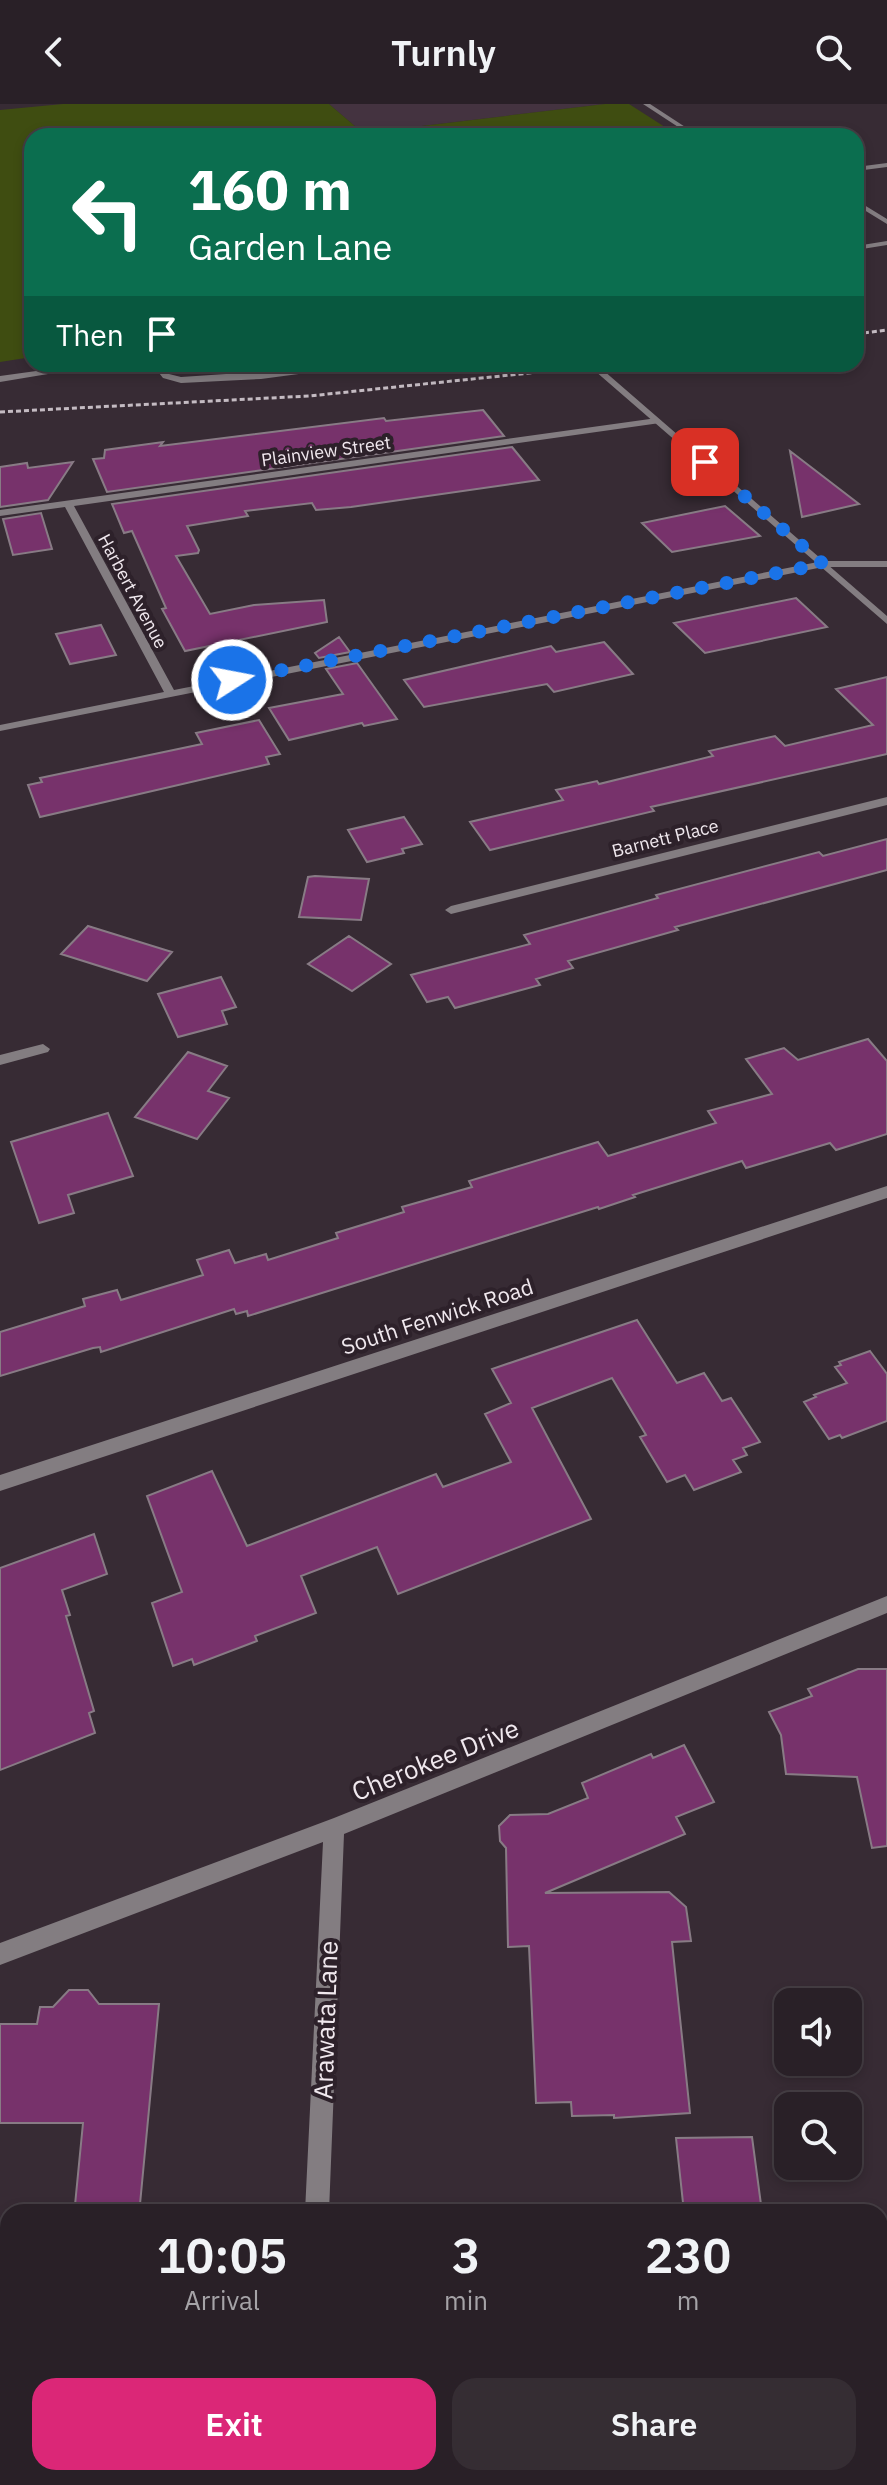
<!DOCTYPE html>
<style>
:root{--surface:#292027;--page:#352d33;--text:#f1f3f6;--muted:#a5a3a7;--line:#453e44;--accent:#db2777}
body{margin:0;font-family:"IBM Plex Sans",sans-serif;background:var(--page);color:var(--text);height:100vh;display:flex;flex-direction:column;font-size:30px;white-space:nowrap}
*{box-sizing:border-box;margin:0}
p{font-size:26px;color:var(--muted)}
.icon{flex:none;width:44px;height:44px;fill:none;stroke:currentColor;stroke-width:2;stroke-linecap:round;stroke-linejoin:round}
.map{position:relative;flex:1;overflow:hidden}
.details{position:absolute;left:0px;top:2100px;width:888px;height:282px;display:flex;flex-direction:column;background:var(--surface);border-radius:24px 24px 0 0;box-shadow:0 4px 12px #0003,0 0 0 2px var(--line)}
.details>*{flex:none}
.hud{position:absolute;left:24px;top:24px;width:840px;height:244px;border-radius:24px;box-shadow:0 4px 12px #0003,0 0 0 2px var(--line);background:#0b6e4f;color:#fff;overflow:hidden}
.tools{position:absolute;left:774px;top:1884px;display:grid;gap:16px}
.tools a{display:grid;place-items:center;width:88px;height:88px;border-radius:16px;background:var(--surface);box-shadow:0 4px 12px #0003,0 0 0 2px var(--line);font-size:40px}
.pin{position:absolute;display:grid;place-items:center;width:68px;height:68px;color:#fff;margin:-34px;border-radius:16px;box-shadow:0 4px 12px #0006}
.me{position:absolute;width:88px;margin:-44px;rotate:79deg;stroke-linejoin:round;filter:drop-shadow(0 0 6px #0008)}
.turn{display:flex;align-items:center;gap:28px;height:168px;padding:0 32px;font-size:36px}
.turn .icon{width:104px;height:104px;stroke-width:2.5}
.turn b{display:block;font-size:56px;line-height:68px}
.then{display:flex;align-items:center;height:76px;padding:0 32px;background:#0003;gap:16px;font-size:30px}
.eta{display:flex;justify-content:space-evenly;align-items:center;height:136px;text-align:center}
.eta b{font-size:48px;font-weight:600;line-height:56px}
.action{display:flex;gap:16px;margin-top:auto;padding:16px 32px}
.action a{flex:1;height:92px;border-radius:24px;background:var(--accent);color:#fff;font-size:32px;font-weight:600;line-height:92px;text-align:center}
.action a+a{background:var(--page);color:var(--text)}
header{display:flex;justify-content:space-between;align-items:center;height:104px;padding:0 32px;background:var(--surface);font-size:36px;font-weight:600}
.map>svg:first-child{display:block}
</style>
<header><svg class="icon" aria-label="back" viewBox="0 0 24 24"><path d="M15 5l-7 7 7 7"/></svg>Turnly<svg class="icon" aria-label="search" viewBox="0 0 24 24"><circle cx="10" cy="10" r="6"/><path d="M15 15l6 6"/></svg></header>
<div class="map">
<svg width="887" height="2381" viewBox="0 0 887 2381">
<rect width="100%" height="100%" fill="#372b34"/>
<!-- built -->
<path fill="#443340" d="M329 0H605L363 29Z"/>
<!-- green -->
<path fill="#3f4d11" d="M63 0H329L363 29 605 0H629L679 32H32V253L0 258V6Z"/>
<!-- building -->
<path fill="#77326b" stroke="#887b85" stroke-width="2" d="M483 306 504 332 107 388 93 355 104 354 105 346 163 338 160 342 384 314 386 317Z
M512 343 539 376 351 403 316 406 312 399 245 407 248 412 187 422 199 446 198 449 176 452 210 510 254 501 324 496 327 518 185 547 162 505 166 504 132 427 124 429 112 400Z
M790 347 859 400 802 413Z
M73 358 48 396 0 403V363L27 359 28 364Z
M725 402 760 432 672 448 642 419Z
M41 409 52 445 13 451 3 415Z
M796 494 827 523 705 549 674 519Z
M101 521 116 551 70 560 56 530Z
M339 533 350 548 319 554 315 549Z
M604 538 633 570 554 588 547 580 424 603 404 576 551 542 556 548Z
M357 559 397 615 364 622 362 619 289 636 269 604 343 590 326 565Z
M887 573V650L651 703 654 707 490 746 470 718 563 696 556 686 597 677 599 680 713 652 709 647 775 632 785 642 873 621 836 585Z
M259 616 280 650 266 653 269 660 40 713 28 681 42 678 40 674 202 640 196 629Z
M404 713 422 740 402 745 404 749 367 758 348 726Z
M887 735V766L675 823 678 826 568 857 573 864 536 875 540 881 455 904 448 893 427 898 411 871 530 840 524 831 658 794 656 791 819 748 823 752Z
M315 772 369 775 361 816 299 813 308 773Z
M88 822 172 848 147 877 61 850Z
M349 832 391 860 352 887 308 860Z
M221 873 236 903 222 907 227 920 178 933 158 890Z
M868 935 887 957V1030L836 1046 830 1039 746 1064 742 1057 633 1091 635 1093 599 1105 598 1103 248 1212 247 1207 236 1210 234 1205 101 1248 100 1243 93 1244 0 1272V1228L85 1202 83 1195 117 1186 121 1196 203 1171 197 1156 229 1146 235 1159 266 1150 268 1156 338 1134 336 1129 404 1108 402 1103 472 1083 469 1077 598 1038 608 1052 716 1019 708 1007 772 990 746 955 784 944 798 956Z
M188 948 227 962 208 987 229 994 197 1035 135 1013Z
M108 1009 133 1072 68 1091 74 1109 39 1119 11 1038Z
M637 1216 677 1279 704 1269 722 1297 731 1294 760 1338 743 1344 747 1351 733 1356 741 1368 694 1386 685 1371 667 1378 640 1333 646 1331 612 1274 532 1304 591 1415 398 1490 377 1443 301 1472 316 1509 255 1532 257 1537 194 1561 192 1555 173 1562 152 1499 182 1488 147 1392 212 1367 247 1442 436 1370 443 1383 511 1358 485 1310 511 1299 492 1265Z
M870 1247 887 1270V1317L842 1334 840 1331 829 1335 804 1298 816 1293 814 1291 847 1279 835 1263 841 1261 839 1258Z
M94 1430 107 1470 62 1486 70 1511 66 1512 94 1607 89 1609 95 1629 0 1666V1464Z
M858 1565H887V1742L872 1744 857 1673 786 1670 781 1631 769 1608 812 1592 808 1585Z
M684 1641 714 1698 676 1713 685 1730 545 1789 669 1788 686 1803 691 1837 672 1838 690 2009 614 2014V2011L572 2012 571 1998 536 1999 529 1842 508 1843 506 1744 500 1737 499 1722 510 1711 548 1710 588 1694 582 1679 651 1650 653 1654Z
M69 1886H88L99 1900H159L140 2100 75 2101 83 2019H0V1920H37L40 1903H53Z
M752 2033 762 2108H684L676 2034Z"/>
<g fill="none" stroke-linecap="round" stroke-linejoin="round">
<!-- service -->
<path fill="#837d81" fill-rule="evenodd" d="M887 59V63L856 67V63Z
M856 96 887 115V120L856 101Z
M152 260H160L169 270 181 273 374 260 261 275 181 279 163 274Z"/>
<!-- minor -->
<path fill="#837d81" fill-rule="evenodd" d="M657 314 661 317 660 319 74 402 174 586 823 457H887V463H823L0 627V621L164 588 65 403 0 412V406Z
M887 693V701L451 810 445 806 451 802Z
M43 940 50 945 48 948 0 961V951Z
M887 1492V1509L344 1730 329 2108H305L323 1738 0 1861V1839L334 1714Z
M293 2374H319L318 2381H292Z"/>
<!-- tertiary -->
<path fill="#837d81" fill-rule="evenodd" d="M643 0H650L699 32H692Z
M887 137V141L856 146V142Z
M87 260H108L0 278V272Z
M587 260H596L887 512V520Z
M887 1082V1094L0 1387V1371Z"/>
<!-- rail -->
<path stroke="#c4bbc2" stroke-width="3" stroke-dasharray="5 3" stroke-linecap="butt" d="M856 230 887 226
M0 308 309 292 616 260"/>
</g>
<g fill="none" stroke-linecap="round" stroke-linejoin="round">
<!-- route -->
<path stroke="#1a73e8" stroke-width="14" stroke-dasharray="0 25.2" d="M232 576 823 460 705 358"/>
</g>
<g text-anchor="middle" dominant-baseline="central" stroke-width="8" stroke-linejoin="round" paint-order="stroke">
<!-- far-street labels -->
<g font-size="18" fill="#f0e8ee" stroke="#2d212a">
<text transform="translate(326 347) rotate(-8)">Plainview Street</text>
<text transform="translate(133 487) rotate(62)">Harbert Avenue</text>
<text transform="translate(665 734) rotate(-14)">Barnett Place</text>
</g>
<!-- street labels -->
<g font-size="22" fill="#f0e8ee" stroke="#2d212a">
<text transform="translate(437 1212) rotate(-18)">South Fenwick Road</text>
</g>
<!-- near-street labels -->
<g font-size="26" fill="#f0e8ee" stroke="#2d212a">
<text transform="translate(435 1655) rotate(-22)">Cherokee Drive</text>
<text transform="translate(325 1916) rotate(-88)">Arawata Lane</text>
</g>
</g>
</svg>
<div class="tools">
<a><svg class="icon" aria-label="sound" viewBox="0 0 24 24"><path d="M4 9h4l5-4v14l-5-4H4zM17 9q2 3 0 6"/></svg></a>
<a><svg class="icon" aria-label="search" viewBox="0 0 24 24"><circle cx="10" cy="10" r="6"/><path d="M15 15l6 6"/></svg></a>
</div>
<div class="pin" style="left:705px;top:358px;background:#d93025"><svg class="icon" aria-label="arrive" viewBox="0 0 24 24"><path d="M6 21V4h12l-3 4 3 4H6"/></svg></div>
<svg class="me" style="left:232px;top:576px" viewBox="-20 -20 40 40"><circle r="17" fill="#1a73e8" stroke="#fff" stroke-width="3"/><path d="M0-11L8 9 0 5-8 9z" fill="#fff"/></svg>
<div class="hud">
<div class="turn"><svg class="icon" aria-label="left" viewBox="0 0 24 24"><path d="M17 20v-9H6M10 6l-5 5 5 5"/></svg><div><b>160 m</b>Garden Lane</div></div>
<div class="then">Then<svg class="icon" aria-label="arrive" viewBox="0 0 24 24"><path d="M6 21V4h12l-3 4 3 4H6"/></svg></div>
</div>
<section class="details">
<div class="eta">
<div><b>10:05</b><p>Arrival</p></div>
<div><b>3</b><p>min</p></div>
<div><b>230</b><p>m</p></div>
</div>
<div class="action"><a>Exit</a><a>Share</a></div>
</section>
</div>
